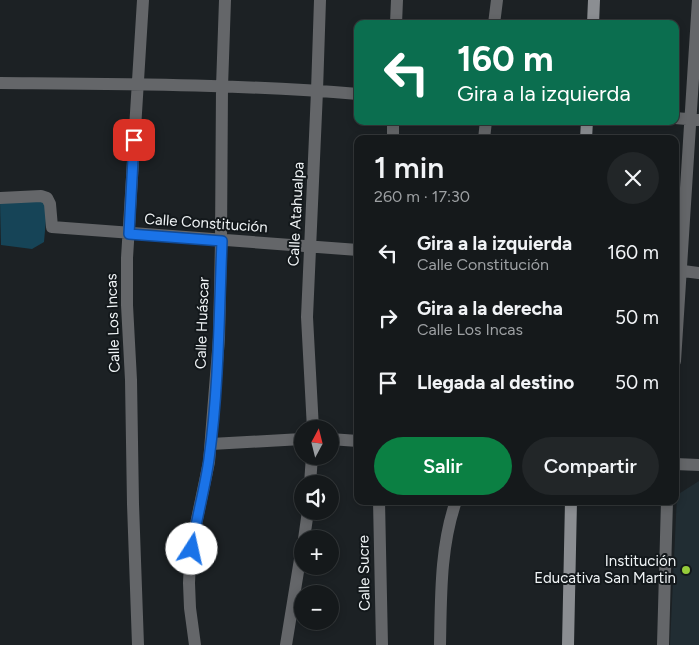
<!DOCTYPE html>
<html lang="es">
<meta charset="utf-8">
<style>
:root{--surface:#15191b;--page:#222628;--text:#f1f3f6;--muted:#9da0a3;--line:#34383a;--accent:#0b8043}
body{margin:0;font-family:Figtree,sans-serif;background:var(--page);color:var(--text);height:100vh;display:flex;flex-direction:column;font-size:19px;white-space:nowrap}
*{box-sizing:border-box;margin:0}
p{font-size:16px;color:var(--muted)}
.icon{flex:none;width:28px;height:28px;fill:none;stroke:currentColor;stroke-width:2;stroke-linecap:round;stroke-linejoin:round}
.map{position:relative;flex:1;overflow:hidden}
.side{position:absolute;left:354px;top:135px;width:325px;height:370px;display:flex;flex-direction:column;background:var(--surface);border-radius:10px;box-shadow:0 2px 8px #0003,0 0 0 1px var(--line)}
.side>*{flex:none}
.top-card{position:absolute;left:354px;top:20px;width:325px;height:105px;border-radius:10px;box-shadow:0 2px 8px #0003,0 0 0 1px var(--line);background:#0b6e4f;color:#fff;overflow:hidden}
.needle{width:32px;rotate:7deg}
.controls{position:absolute;left:294px;top:420px;display:grid;gap:10px}
.controls a{display:grid;place-items:center;width:45px;height:45px;border-radius:50%;background:var(--surface);box-shadow:0 2px 8px #0003,0 0 0 1px var(--line);font-size:25px}
.pin{position:absolute;display:grid;place-items:center;width:42px;height:42px;color:#fff;margin:-21px;border-radius:10px;box-shadow:0 2px 8px #0006}
.me{position:absolute;width:55px;margin:-28px;rotate:10deg;stroke-linejoin:round;filter:drop-shadow(0 0 4px #0008)}
.turn{display:flex;align-items:center;gap:18px;height:105px;padding:0 20px;font-size:22px}
.turn .icon{width:65px;height:65px;stroke-width:2.5}
.turn b{display:block;font-size:35px;line-height:42px}
.round{display:grid;place-items:center;flex:none;width:52px;height:52px;border-radius:26px;background:var(--page)}
.head{display:flex;align-items:center;justify-content:space-between;height:85px;padding:0 20px}
h1{font-size:30px;font-weight:600;line-height:38px}
.cta{display:flex;gap:10px;margin-top:auto;padding:10px 20px}
.cta a{flex:1;height:58px;border-radius:30px;background:var(--accent);color:#fff;font-size:20px;font-weight:600;line-height:58px;text-align:center}
.cta a+a{background:var(--page);color:var(--text)}
ul{padding:0;list-style:none}
li{display:flex;align-items:center;gap:15px;height:65px;padding:0 20px}
li div{flex:1}
li b{display:block;font-size:19px}
li em{font-style:normal}
.map>svg:first-child{display:block}
</style>
<div class="map">
<svg width="699" height="645" viewBox="0 0 699 645">
<rect width="100%" height="100%" fill="#1c2124"/>
<!-- built -->
<path fill="#212d33" d="M699 481V645H670L677 495Z"/>
<!-- green -->
<path fill="#164457" d="M41 200 47 208 44 242 32 249 1 245 0 201Z"/>
<g fill="none" stroke-linecap="round" stroke-linejoin="round">
<!-- street -->
<path stroke="#646669" stroke-width="12" d="M396 24 397 0
M494 24 497 0
M0 83C119 84 239 84 358 94
M675 118 699 120
M393 139V121
M484 139 486 121
M0 198 41 196 47 198 50 204 52 227 358 250
M675 270 699 273
M675 361 698 0
M313 429 307 317 317 91 320 0
M330 439 358 441
M211 444 302 439
M675 464 699 465
M310 484 312 456
M379 501 382 645
M304 539 308 511
M138 645 133 504 131 380 127 305V258L143 0
M195 645 190 608 189 583 190 561 193 538 209 462 219 338 221 241 222 87 225 0
M286 645 302 547
M440 645C441 597 440 547 456 501
M663 645 667 501"/>
<!-- secondary -->
<path stroke="#8b8e92" stroke-width="12" d="M593 24 594 0
M586 139 587 121
M568 645 571 501"/>
</g>
<g fill="none" stroke-linecap="round" stroke-linejoin="round">
<!-- route casing -->
<g stroke="#114b97" stroke-width="12">
<path id="route" d="M134 140 129 234 222 241C219 314 219 387 209 459 205 489 196 519 192 549"/>
</g>
<!-- route -->
<use href="#route" stroke="#1a73e8" stroke-width="9"/>
</g>
<!-- markers -->
<circle fill="#96cc3a" stroke="#13181b" stroke-width="2" cx="686" cy="570" r="5"/>
<g text-anchor="middle" dominant-baseline="central" stroke-width="4" stroke-linejoin="round" paint-order="stroke">
<!-- street labels -->
<g font-size="15" fill="#f0f4f6" stroke="#13181b">
<text transform="translate(296 214) rotate(-87)">Calle Atahualpa</text>
<text transform="translate(206 223) rotate(4)">Calle Constitución</text>
<text transform="translate(113 323) rotate(-92)">Calle Los Incas</text>
<text transform="translate(202 323) rotate(-88)">Calle Huáscar</text>
<text transform="translate(364 573) rotate(-91)">Calle Sucre</text>
</g>
<!-- poi labels -->
<g font-size="15" fill="#f0f4f6" stroke="#13181b" text-anchor="end">
<text x="676" y="561">Institución<tspan x="676" dy="17">Educativa San Martin</tspan></text>
</g>
</g>
</svg>
<div class="controls">
<a><svg class="needle" viewBox="-14 -14 28 28"><path d="M0-13l5 13h-10z" fill="#e53935"/><path d="M0 13l5-13h-10z" fill="#9da0a3"/></svg></a>
<a><svg class="icon" aria-label="sound" viewBox="0 0 24 24"><path d="M4 9h4l5-4v14l-5-4H4zM17 9q2 3 0 6"/></svg></a>
<a>+</a>
<a>−</a>
</div>
<div class="pin" style="left:134px;top:140px;background:#d93025"><svg class="icon" aria-label="arrive" viewBox="0 0 24 24"><path d="M6 21V4h12l-3 4 3 4H6"/></svg></div>
<svg class="me" style="left:192px;top:549px" viewBox="-20 -20 40 40"><circle r="19" fill="#fff"/><path d="M0-13L10 11 0 6-10 11z" fill="#1a73e8"/></svg>
<div class="top-card">
<div class="turn"><svg class="icon" aria-label="left" viewBox="0 0 24 24"><path d="M17 20v-9H6M10 6l-5 5 5 5"/></svg><div><b>160 m</b>Gira a la izquierda</div></div>
</div>
<section class="side">
<div class="head"><div><h1>1 min</h1><p>260 m · 17:30</p></div><a class="round"><svg class="icon" aria-label="close" viewBox="0 0 24 24"><path d="M6 6l12 12M18 6L6 18"/></svg></a></div>
<ul>
<li><svg class="icon" aria-label="left" viewBox="0 0 24 24"><path d="M17 20v-9H6M10 6l-5 5 5 5"/></svg><div><b>Gira a la izquierda</b><p>Calle Constitución</p></div><em>160 m</em></li>
<li><svg class="icon" aria-label="right" viewBox="0 0 24 24"><path d="M7 20v-9h11M14 6l5 5-5 5"/></svg><div><b>Gira a la derecha</b><p>Calle Los Incas</p></div><em>50 m</em></li>
<li><svg class="icon" aria-label="arrive" viewBox="0 0 24 24"><path d="M6 21V4h12l-3 4 3 4H6"/></svg><div><b>Llegada al destino</b></div><em>50 m</em></li>
</ul>
<div class="cta"><a>Salir</a><a>Compartir</a></div>
</section>
</div>
